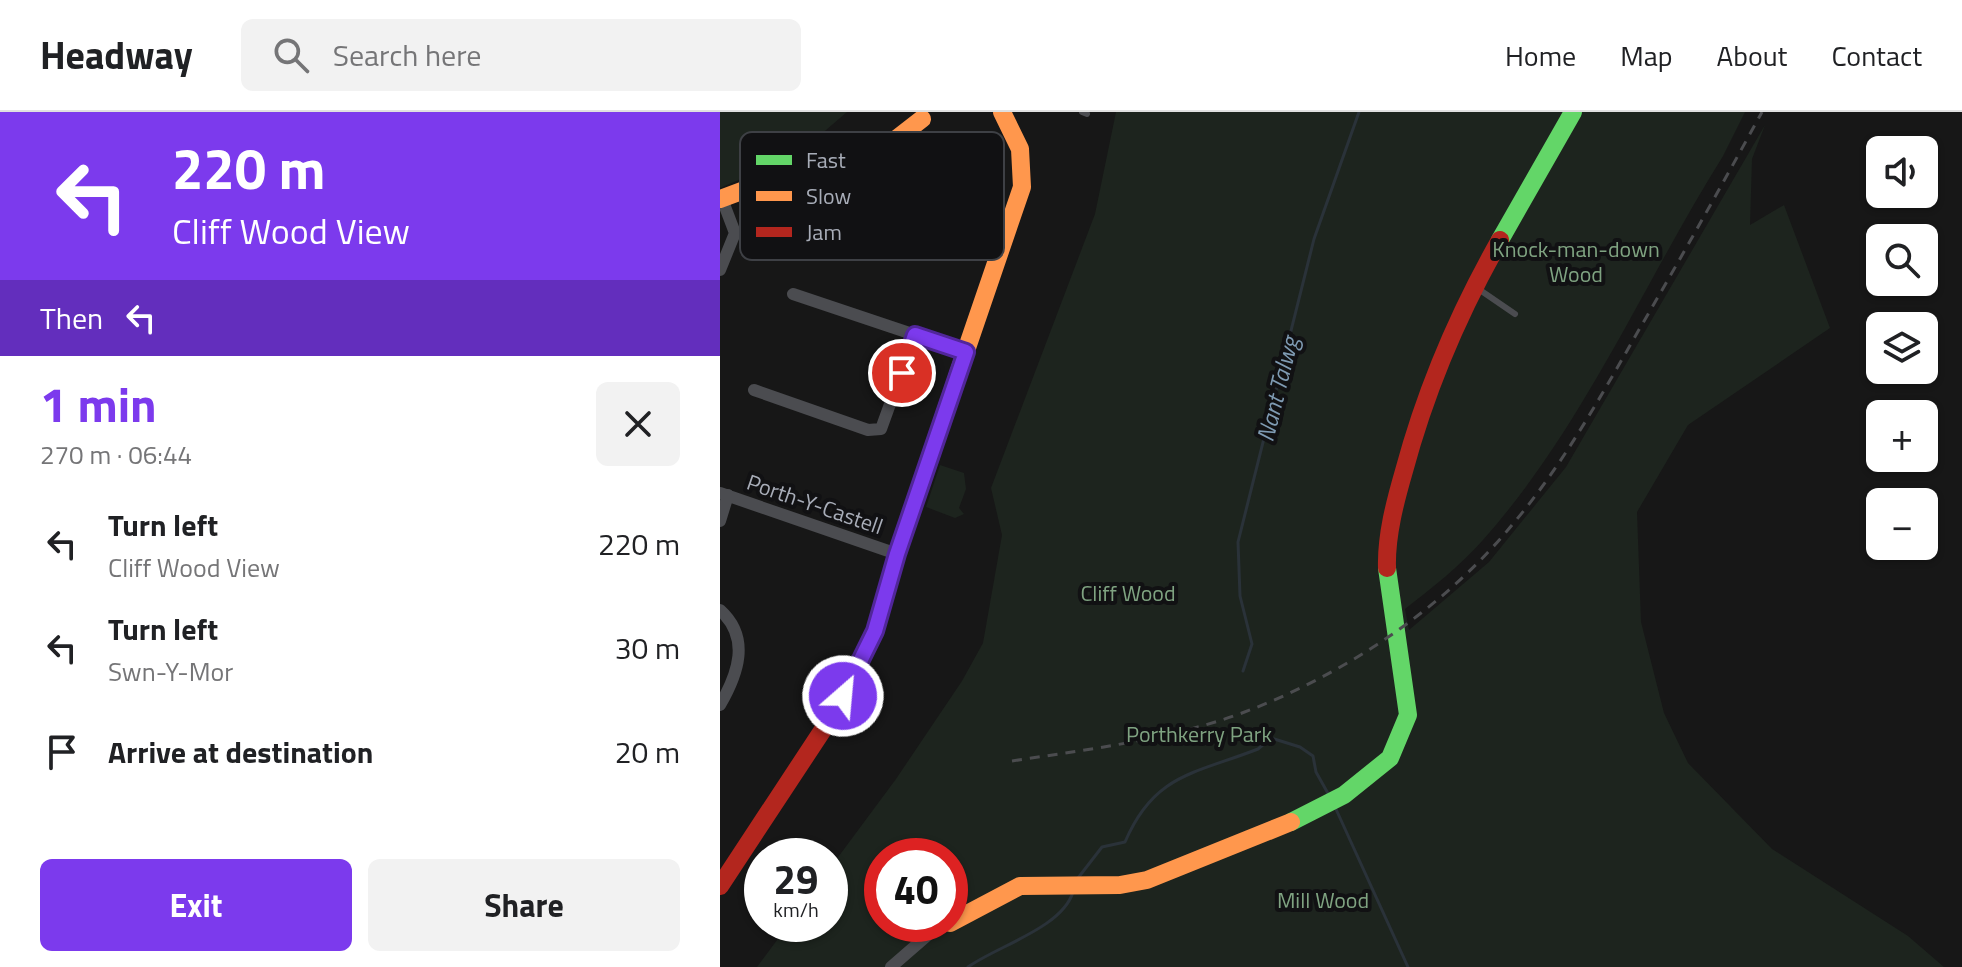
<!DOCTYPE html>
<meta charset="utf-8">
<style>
:root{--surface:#fff;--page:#f2f2f2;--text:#202124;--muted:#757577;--line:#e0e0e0;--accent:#7c3aed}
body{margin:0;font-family:"Titillium Web",sans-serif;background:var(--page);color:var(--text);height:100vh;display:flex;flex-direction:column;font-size:30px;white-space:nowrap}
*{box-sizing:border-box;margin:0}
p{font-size:26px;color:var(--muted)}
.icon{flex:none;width:44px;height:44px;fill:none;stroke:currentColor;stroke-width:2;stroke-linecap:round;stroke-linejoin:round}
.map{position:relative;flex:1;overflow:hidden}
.drawer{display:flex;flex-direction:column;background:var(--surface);width:720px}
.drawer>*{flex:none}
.banner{background:#7c3aed;color:#fff;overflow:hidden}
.buttons{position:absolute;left:1146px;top:24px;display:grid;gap:16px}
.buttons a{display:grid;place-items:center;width:72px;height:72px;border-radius:12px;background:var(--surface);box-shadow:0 2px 6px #0004;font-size:40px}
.speed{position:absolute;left:24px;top:726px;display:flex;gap:16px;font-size:40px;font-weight:700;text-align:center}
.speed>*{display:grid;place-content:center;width:104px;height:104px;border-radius:50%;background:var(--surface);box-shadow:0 2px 6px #0004;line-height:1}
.speed small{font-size:20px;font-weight:400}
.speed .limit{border:12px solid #d22;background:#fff;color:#111}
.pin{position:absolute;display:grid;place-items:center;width:68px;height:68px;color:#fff;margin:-34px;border:4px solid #fff;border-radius:50%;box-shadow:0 2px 8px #0007}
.me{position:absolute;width:88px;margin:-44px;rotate:27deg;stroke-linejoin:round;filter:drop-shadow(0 0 6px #0008)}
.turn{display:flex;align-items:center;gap:28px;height:168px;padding:0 40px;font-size:36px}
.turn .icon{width:104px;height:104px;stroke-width:2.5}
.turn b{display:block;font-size:56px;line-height:68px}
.then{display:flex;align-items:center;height:76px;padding:0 40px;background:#0003;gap:16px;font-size:30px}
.round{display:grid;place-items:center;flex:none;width:84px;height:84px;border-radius:12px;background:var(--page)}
.summary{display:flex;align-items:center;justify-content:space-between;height:136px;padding:0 40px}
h1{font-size:48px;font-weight:700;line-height:60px;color:var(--accent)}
.action{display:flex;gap:16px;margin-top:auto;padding:16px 40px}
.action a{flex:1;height:92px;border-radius:12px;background:var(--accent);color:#fff;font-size:32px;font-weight:700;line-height:92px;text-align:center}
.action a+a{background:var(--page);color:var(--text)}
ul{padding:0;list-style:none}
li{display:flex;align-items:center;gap:24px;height:104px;padding:0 40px}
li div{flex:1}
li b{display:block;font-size:30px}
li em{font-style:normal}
header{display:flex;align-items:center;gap:48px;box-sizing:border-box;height:112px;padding:0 40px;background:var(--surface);border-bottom:2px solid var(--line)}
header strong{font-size:38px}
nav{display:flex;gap:44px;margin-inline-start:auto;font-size:28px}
.search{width:560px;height:72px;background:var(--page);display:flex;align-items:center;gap:20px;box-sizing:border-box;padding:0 28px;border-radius:12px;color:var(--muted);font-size:30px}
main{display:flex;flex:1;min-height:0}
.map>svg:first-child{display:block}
</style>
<header>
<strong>Headway</strong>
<div class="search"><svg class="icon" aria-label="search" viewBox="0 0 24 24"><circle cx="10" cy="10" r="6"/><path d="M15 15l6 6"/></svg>Search here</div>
<nav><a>Home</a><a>Map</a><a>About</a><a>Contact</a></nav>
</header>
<main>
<section class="drawer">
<div class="banner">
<div class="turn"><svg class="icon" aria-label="left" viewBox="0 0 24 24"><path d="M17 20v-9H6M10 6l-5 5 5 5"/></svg><div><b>220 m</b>Cliff Wood View</div></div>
<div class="then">Then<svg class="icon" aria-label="left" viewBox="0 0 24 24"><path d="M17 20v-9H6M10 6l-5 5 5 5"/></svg></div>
</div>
<div class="summary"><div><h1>1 min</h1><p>270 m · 06:44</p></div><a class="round"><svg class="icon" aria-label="close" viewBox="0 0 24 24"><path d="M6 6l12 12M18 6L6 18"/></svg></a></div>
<ul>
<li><svg class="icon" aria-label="left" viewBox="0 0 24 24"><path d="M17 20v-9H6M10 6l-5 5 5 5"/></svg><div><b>Turn left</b><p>Cliff Wood View</p></div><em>220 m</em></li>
<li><svg class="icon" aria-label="left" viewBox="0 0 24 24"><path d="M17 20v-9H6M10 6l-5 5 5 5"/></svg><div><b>Turn left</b><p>Swn-Y-Mor</p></div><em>30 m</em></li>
<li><svg class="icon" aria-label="arrive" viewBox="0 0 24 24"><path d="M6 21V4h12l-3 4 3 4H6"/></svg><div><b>Arrive at destination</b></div><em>20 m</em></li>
</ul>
<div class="action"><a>Exit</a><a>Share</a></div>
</section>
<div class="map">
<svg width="1242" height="855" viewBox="0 0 1242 855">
<rect width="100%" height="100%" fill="#171717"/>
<!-- green -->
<path fill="#1d241e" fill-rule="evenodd" d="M0 0H127L78 42 0 76Z
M396 0H1025L1003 44C923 172 864 314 763 428 740 454 712 476 685 497L689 518 769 450 846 355 1045 13 1032 47 1030 113 1064 93 1110 216 968 313 917 400 921 510 944 601 968 651 1052 737 1188 824 1224 855H37L69 812H110V756L176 667 242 569 263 531 282 423 271 376 375 102ZM162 744H230V812H162Z
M220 353 244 361 246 377 239 396 244 402 235 406 206 395Z"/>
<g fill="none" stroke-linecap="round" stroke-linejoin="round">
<!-- stream -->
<path stroke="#2a3239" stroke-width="3" d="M523 559 532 532 520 484 518 430 594 127 639 0
M548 620 551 626 580 635 593 644 596 660 610 685
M615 695 688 855
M358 766 382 735 405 730C434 662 474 662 538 637L551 626
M248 855C277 834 342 816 353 780"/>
<!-- lane -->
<path stroke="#4b4c50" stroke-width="6" d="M362 0 367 2
M186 23 197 36
M123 53 144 101
M757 176 795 202"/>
<!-- street -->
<path stroke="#4b4c50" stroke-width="12" d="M187 106 280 141
M0 158 15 121 2 87
M73 182 246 240
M34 278 148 318 161 317 195 223
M0 381 177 442
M0 409 8 383
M0 498C31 526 18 562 0 593
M171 855 209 822 228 812"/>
<!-- fast -->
<path stroke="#63d668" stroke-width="18" d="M780 128 853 0
M571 710 624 683 670 646 688 603 667 456"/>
<!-- slow -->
<path stroke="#ff974d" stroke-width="18" d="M0 87 102 49 144 52 202 7
M237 265 302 75 300 37 282 0
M230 811 300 774 400 773 427 768 571 710"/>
<!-- jam -->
<path stroke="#b3261e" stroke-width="18" d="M667 456C666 424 675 390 684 359 706 277 738 202 780 128
M0 774 112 604 155 519 177 442 237 265"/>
<!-- rail -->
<path stroke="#4b4c4f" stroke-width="3" stroke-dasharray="10 8" stroke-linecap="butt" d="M292 649C370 637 448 628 522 601 624 563 723 497 792 413 843 353 881 284 920 216 962 144 1002 73 1042 0"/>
</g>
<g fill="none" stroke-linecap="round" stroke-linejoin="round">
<!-- route casing -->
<g stroke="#51269a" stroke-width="20">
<path id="route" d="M123 584 155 519 177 442 246 240 195 223 182 261"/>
</g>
<!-- route -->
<use href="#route" stroke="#7c3aed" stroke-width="14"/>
</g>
<g text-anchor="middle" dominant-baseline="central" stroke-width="8" stroke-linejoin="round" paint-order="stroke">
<!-- park labels -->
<g font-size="22" fill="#7fa381" stroke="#111113">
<text x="856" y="137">Knock-man-down<tspan x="856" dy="25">Wood</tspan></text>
<text x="408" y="481">Cliff Wood</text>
<text x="479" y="622">Porthkerry Park</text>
<text x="603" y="788">Mill Wood</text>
</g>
<!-- street labels -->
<g font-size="22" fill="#a8adb8" stroke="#111113">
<text transform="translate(95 392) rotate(19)">Porth-Y-Castell</text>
</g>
<!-- water labels -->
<g font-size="24" font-style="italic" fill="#7f9bb3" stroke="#111113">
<text transform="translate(557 277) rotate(-76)">Nant Talwg</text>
</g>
</g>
<!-- legend -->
<rect x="20" y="20" width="264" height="128" rx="12" fill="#111113" stroke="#3e4045" stroke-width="2"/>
<rect x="36" y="43" width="36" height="10" fill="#63d668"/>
<rect x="36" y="79" width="36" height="10" fill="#ff974d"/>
<rect x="36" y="115" width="36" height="10" fill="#b3261e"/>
<g font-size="22" fill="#a8adb8">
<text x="86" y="56">Fast</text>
<text x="86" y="92">Slow</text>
<text x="86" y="128">Jam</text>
</g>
</svg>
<div class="buttons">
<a><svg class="icon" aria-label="sound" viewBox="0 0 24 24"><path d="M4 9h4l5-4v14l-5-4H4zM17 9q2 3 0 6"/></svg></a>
<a><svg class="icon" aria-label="search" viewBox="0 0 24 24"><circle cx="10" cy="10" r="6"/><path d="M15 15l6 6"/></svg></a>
<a><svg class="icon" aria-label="layers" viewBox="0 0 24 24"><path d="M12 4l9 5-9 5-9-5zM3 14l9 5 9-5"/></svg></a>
<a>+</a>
<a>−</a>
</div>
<div class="speed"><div>29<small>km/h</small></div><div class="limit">40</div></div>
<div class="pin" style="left:182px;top:261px;background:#d93025"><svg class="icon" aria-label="arrive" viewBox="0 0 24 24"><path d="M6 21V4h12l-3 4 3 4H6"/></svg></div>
<svg class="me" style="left:123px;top:584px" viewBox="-20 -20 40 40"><circle r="17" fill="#7c3aed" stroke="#fff" stroke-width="3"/><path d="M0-11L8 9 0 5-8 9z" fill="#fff"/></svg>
</div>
</main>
